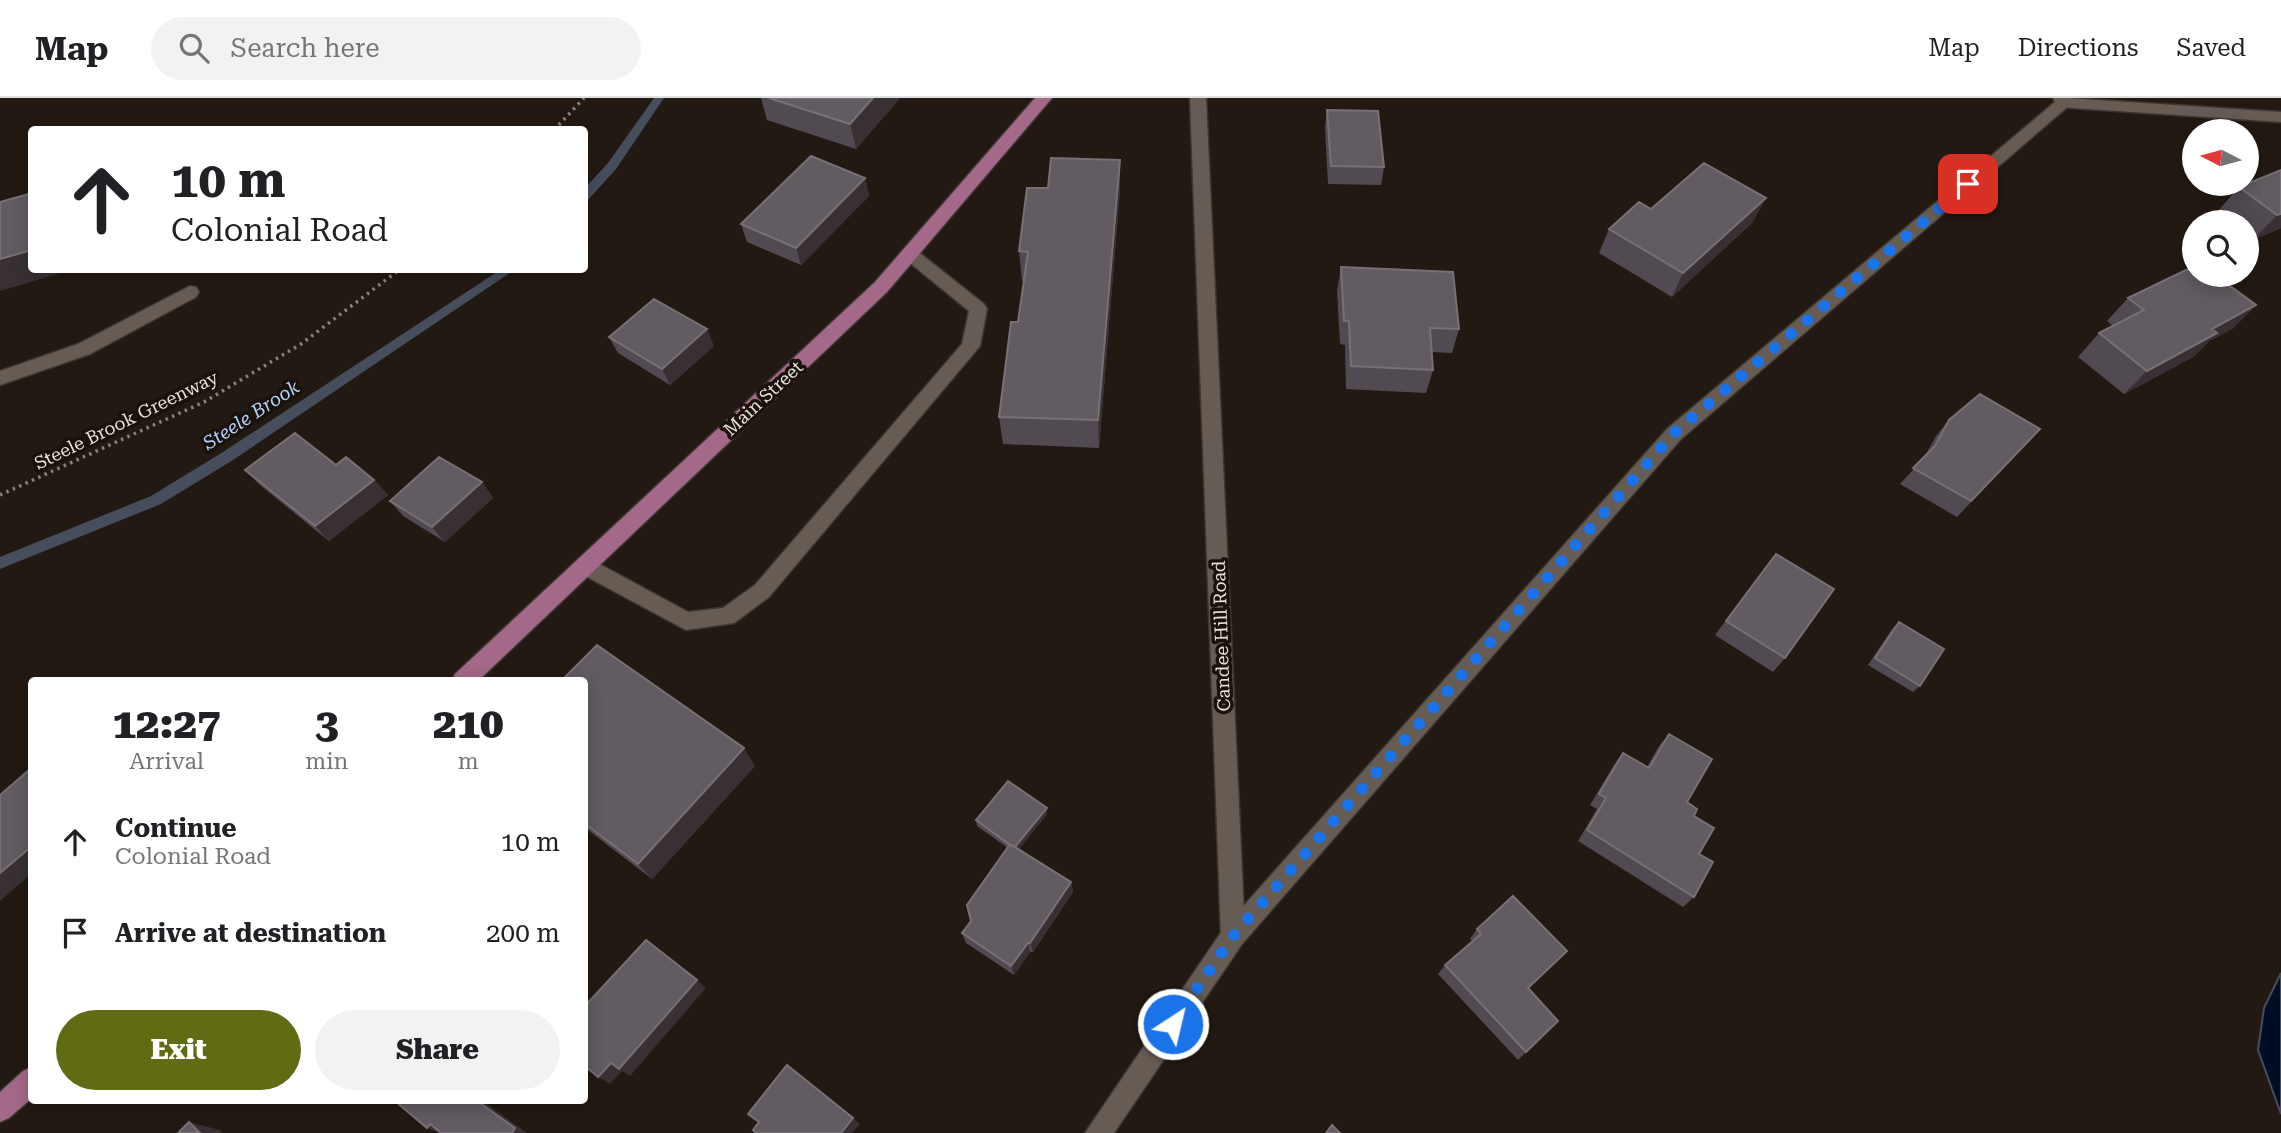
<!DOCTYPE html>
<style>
:root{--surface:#fff;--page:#f2f2f2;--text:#202124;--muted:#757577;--line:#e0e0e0;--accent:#616b14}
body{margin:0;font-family:"Roboto Serif",serif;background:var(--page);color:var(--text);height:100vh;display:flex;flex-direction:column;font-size:26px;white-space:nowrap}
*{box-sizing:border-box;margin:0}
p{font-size:23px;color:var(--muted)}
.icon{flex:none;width:38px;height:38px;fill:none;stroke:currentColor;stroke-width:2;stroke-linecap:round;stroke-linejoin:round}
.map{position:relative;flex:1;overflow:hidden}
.sheet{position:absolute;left:28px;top:579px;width:560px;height:427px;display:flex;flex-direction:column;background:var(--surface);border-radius:7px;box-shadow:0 4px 18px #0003}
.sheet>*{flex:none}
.top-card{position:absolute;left:28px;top:28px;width:560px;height:147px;border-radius:7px;box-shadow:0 4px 18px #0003;background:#fff;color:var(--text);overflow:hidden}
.needle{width:46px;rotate:276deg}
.controls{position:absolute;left:2182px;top:21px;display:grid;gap:14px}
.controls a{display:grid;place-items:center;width:77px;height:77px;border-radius:50%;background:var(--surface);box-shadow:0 4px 18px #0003;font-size:35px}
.pin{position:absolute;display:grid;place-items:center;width:60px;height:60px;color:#fff;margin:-30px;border-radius:14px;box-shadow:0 4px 10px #0006}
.me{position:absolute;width:77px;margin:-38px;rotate:35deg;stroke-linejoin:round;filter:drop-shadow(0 0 5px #0008)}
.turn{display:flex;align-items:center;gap:24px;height:147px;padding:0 28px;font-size:32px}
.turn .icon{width:91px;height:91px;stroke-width:2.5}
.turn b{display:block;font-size:49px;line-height:60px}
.eta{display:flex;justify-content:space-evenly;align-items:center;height:119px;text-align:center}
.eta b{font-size:42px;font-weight:800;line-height:49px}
.action{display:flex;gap:14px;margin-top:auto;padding:14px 28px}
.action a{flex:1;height:80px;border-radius:42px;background:var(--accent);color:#fff;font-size:28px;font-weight:800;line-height:80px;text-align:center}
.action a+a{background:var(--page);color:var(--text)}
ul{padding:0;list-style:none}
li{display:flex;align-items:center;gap:21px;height:91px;padding:0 28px}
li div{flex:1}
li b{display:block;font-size:26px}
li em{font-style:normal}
header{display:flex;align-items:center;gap:42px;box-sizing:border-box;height:98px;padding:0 35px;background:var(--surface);border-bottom:2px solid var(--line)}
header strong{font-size:33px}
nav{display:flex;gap:38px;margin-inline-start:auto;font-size:24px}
.search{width:490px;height:63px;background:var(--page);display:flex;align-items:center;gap:18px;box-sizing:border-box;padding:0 24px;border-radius:38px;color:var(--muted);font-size:26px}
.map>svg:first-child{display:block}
</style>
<header>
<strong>Map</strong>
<div class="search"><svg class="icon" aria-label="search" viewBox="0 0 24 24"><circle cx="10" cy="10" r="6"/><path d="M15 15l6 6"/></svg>Search here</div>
<nav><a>Map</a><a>Directions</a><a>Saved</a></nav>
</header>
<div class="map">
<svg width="2281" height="1035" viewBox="0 0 2281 1035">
<rect width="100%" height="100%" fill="#221a12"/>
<!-- water -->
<path fill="#000d26" stroke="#464d5d" stroke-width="2" d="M2281 875V1016L2258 952 2264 910Z"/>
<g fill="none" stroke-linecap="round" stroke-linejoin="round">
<!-- stream -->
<path fill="#464d5d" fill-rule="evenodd" d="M654 0H664L616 71 588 102 584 103V91L608 65Z
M500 172H514L233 362 161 406 0 471V459L151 398 223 354Z"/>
<!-- service casing -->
<g stroke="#3c3632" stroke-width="3">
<path id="service" d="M910 150 916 152 984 206 987 211 980 248 769 499 734 525 686 532 578 474 575 468 578 462 585 459 592 462 688 514 723 510 755 487 962 246 969 213 904 160 901 156 904 152Z
M190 188 196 189 199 194 196 199 90 256 0 287V273L78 246Z"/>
</g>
<!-- minor casing -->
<g stroke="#3c3632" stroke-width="3">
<path id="minor" d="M1190 0H1206L1245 838 1242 846 1233 850 1224 846 1221 838Z
M2067 0 2281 14V24L2058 9 2056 5 2058 1Z"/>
</g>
<!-- tertiary casing -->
<g stroke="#3c3632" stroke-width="3">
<path id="tertiary" d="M2053 0H2069L2072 5 1681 341 1242 846 1114 1035H1085L1224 830 1667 331 2055 4Z"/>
</g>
<!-- primary casing -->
<g stroke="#3c3632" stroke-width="3">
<path id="primary" d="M1035 0H1052L887 194 478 583H452L455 576 875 184Z
M32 969V1000L9 1020 0 1024V994L23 973Z"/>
</g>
<!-- path -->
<path stroke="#89827b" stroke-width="3.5" stroke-dasharray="2.5 4.5" stroke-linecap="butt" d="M554 32 584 0
M0 397 204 304 301 246 399 172"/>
<!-- service -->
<use href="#service" fill="#665c53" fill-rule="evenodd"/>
<!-- minor -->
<use href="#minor" fill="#665c53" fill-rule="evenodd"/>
<!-- tertiary -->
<use href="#tertiary" fill="#665c53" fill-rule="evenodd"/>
<!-- primary -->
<use href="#primary" fill="#a46988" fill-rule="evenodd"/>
</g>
<!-- wall -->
<path fill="#524a52" d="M761 0H900L856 51 767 22Z
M1327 12 1384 69 1381 87 1328 86 1325 29Z
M2281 72V130L2253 142 2247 137V124H2230L2217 114 2239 89Z
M865 80 869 98 801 167 747 144 741 126Z
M1120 92 1099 350 1003 346 999 319 1018 224 1024 183H1022L1019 153Z
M1651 111 1753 124 1672 199 1599 155 1609 131Z
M1341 169 1459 231 1452 255 1431 254 1433 272 1426 295 1346 291 1345 247 1340 246 1337 193Z
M2128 200 2256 207 2232 231 2209 243 2193 259 2124 296 2078 259 2099 235 2113 228 2107 223Z
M609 239 714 248 670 287 618 255Z
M1949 322 2040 331 1957 419 1900 386 1924 360 1936 338Z
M336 367 374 382 388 397 329 443 260 387 245 372Z
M482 384 493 400 445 444 403 418 390 403Z
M1776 456 1785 560 1773 574 1715 537Z
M1899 524 1920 588 1913 594 1868 567 1892 531Z
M584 583 755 668 652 781 584 729Z
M1669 636 1687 704 1694 718 1699 756 1694 799 1683 809 1578 743 1597 711 1590 707 1614 667 1623 655 1647 669 1659 648Z
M1047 710V716L1019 751 1071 784 1073 794 1033 854H1030L1014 877 966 845 962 835 971 823 1008 750 977 728 976 722Z
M1477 831 1528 890 1526 954 1518 962 1438 876 1445 867 1472 843 1470 841Z"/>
<!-- shaded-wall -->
<path fill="#383032" d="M873 0H900L856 51 850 26Z
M1120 62V92L1099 350 1098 322Z
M865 80 869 98 801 167 796 150Z
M1766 100 1753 124 1672 199 1683 175Z
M2281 116V130L2253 142 2277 117Z
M32 152V172H71L0 193V161Z
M2256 207 2232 231 2209 243 2193 259 2124 296 2147 273 2212 231Z
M707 231 714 248 670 287 662 271Z
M374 382 388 397 329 443 315 428Z
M482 384 493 400 445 444 432 429Z
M744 650 755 668 652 781 638 766Z
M1047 710V716L1016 755 1015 750Z
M32 748V775L0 803V775Z
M1071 784 1073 794 1033 854 1030 845Z
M1028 845 1030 854 1014 877 1011 868Z
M697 882 706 890 630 978 622 973 610 986 598 979 611 965Z
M477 1003H483L527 1035H512Z
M853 1020 860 1026 852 1035H841Z
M189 1024 220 1032 222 1035H200Z
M430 1026 441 1035 427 1030Z"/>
<!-- building -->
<path fill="#625b61" stroke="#777075" stroke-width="2" d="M769 0H873L850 26Z
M1327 12 1378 13 1384 69 1331 68Z
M811 58 865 80 796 150 741 126Z
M1051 60 1120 62 1098 322 999 319 1011 224H1018L1028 154 1019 153 1027 90H1048Z
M1704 65 1766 100 1683 175 1609 131 1639 104 1651 111Z
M2281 72V116L2277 117 2239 89Z
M32 95V152L0 161V104Z
M2194 168V177H2215L2256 207 2212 231 2217 235 2147 273 2099 235 2144 212 2128 200Z
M1341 169 1453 174 1459 231 1430 230 1433 272 1351 268 1349 223H1344Z
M654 201 707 231 662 271 609 239Z
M1980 296 2040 331 1971 403 1913 370 1935 348 1949 322Z
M295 335 336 367 346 359 374 382 315 428 245 372Z
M439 359 482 384 432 429 390 403Z
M1776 456 1834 491 1785 560 1726 523Z
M1899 524 1944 551 1920 588 1875 560Z
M597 547 744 650 638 766 584 725V583H561Z
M1669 636 1712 661 1687 704 1697 711 1694 718 1714 730 1699 756 1713 764 1694 799 1587 732 1606 700 1599 696 1623 655 1649 670Z
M30 671 32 673V748L0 775V697Z
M1008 683 1047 710 1015 749 1010 747 976 722Z
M1010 746 1071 784 1030 845H1028L1011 868 962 835 971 823 967 807Z
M1513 798 1567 853 1528 890 1558 923 1526 954 1445 867 1481 836 1477 831Z
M646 842 697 882 619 971 611 965 598 979 584 967V909Z
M787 967 853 1020 841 1035H756L753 1032 759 1024 748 1016Z
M395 1003H477L515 1030 512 1035H441L430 1026 427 1030Z
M189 1024 200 1035H178Z
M1332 1027 1340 1035H1326Z"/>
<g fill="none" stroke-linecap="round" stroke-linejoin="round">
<!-- route -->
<path stroke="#1a73e8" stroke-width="12" stroke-dasharray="0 21.6" d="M1173 926 1233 838 1674 335 1968 86"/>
</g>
<g text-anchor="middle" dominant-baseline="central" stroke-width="7" stroke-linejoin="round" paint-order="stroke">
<!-- street labels -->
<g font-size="18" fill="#e8e2dd" stroke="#19110a">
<text transform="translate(763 300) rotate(-43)">Main Street</text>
<text transform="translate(126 322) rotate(-26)">Steele Brook Greenway</text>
<text transform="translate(1221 538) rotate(-92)">Candee Hill Road</text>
</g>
<!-- water labels -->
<g font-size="19" font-style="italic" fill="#b2d2fe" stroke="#19110a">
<text transform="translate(251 317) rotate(-33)">Steele Brook</text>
</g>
</g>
</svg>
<div class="controls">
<a><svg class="needle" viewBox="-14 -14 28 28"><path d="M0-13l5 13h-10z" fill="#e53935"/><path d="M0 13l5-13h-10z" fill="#757577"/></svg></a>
<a><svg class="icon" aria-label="search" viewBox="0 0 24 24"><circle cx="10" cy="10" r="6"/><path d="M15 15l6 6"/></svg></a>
</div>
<div class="pin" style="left:1968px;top:86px;background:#d93025"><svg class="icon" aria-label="arrive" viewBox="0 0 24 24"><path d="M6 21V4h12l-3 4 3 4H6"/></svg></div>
<svg class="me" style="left:1173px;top:926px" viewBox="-20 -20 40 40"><circle r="17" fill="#1a73e8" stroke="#fff" stroke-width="3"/><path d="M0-11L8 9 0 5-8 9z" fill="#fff"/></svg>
<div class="top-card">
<div class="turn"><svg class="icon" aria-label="ahead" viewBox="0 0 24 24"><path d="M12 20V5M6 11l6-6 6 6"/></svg><div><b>10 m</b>Colonial Road</div></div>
</div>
<section class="sheet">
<div class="eta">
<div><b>12:27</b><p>Arrival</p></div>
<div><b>3</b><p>min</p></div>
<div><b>210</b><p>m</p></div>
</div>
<ul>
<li><svg class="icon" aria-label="ahead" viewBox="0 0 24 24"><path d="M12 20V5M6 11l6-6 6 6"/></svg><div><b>Continue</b><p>Colonial Road</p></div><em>10 m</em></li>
<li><svg class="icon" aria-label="arrive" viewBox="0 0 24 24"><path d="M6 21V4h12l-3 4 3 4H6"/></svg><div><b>Arrive at destination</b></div><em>200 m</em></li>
</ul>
<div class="action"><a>Exit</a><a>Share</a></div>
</section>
</div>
